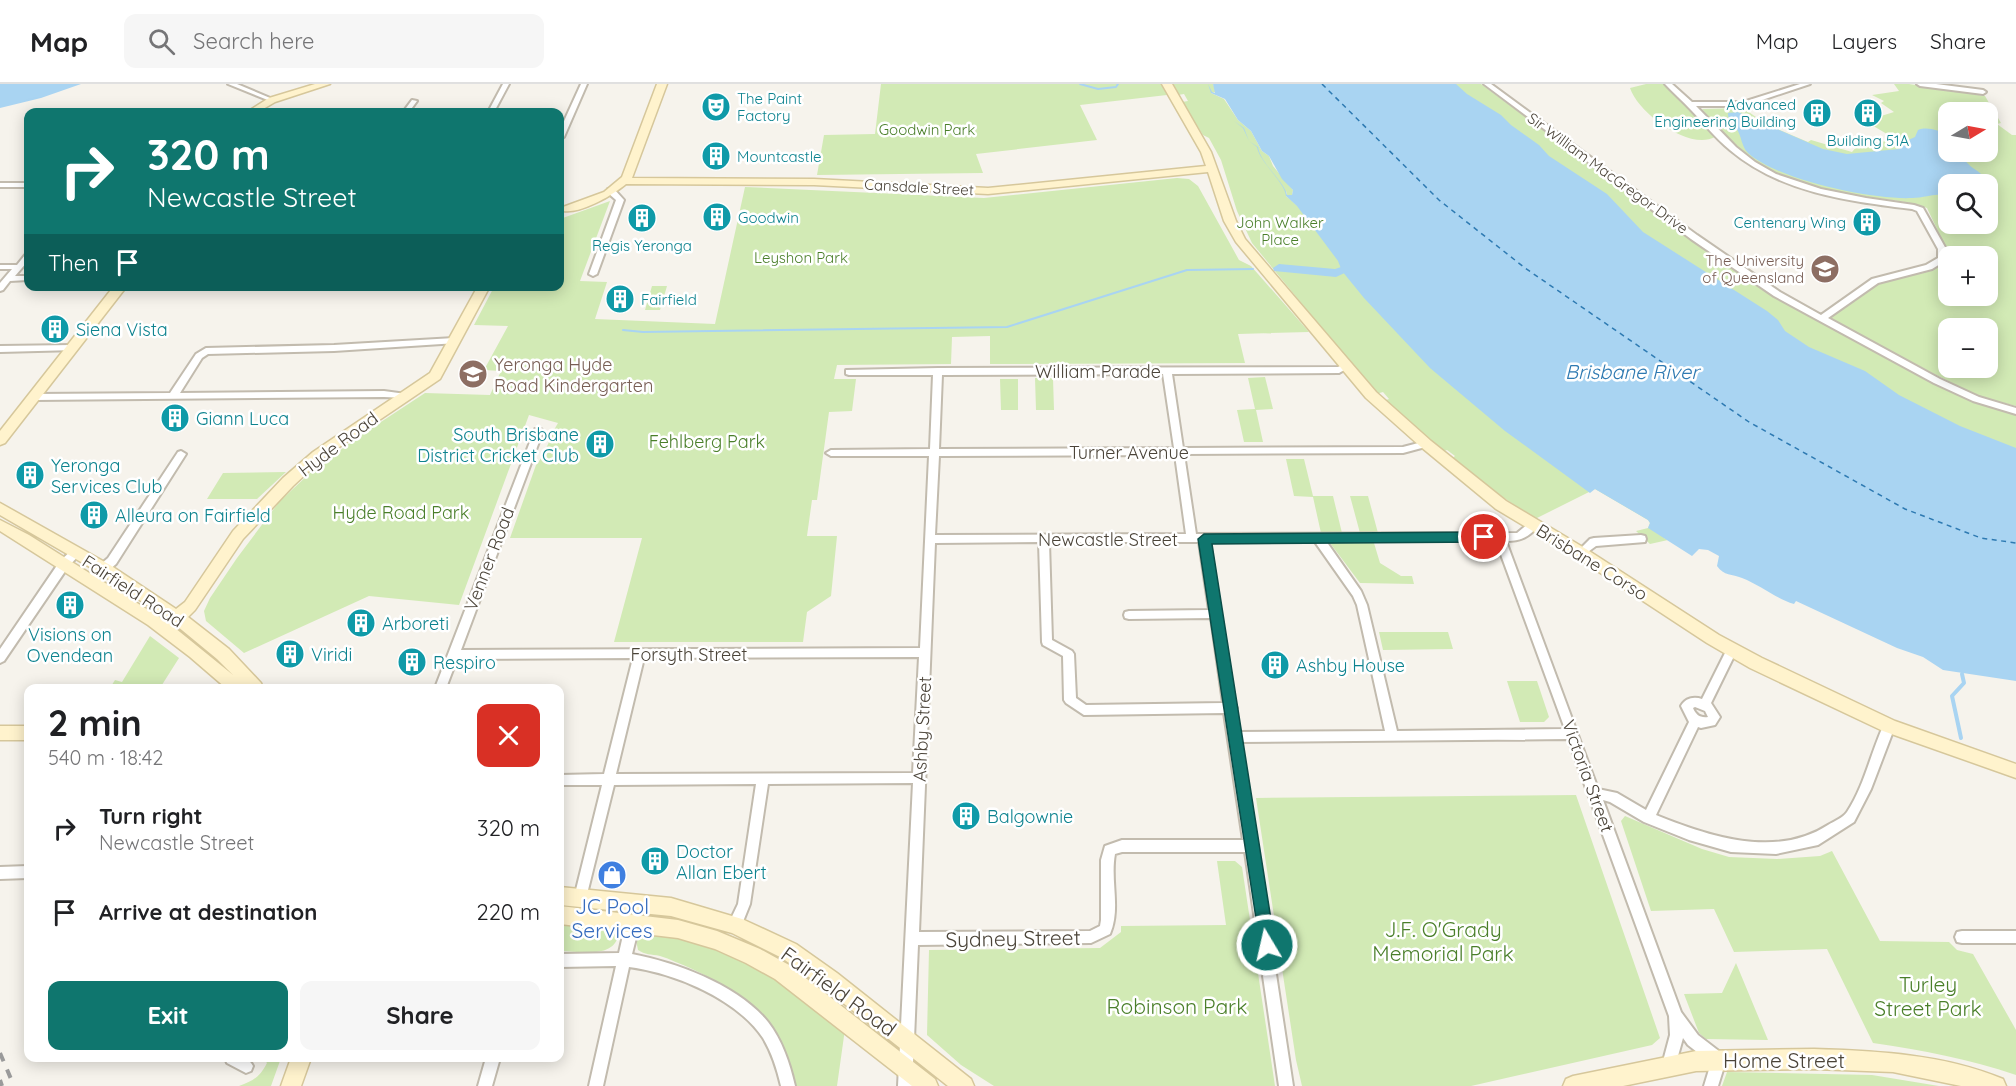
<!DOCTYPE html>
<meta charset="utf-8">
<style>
:root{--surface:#fff;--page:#f6f6f6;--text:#202124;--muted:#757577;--line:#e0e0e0;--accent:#0f766e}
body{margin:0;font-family:Quicksand,sans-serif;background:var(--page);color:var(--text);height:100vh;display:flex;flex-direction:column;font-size:22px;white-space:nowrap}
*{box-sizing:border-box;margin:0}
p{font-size:20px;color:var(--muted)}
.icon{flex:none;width:33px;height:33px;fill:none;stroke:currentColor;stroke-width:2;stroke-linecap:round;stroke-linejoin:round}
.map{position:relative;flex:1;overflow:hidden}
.drawer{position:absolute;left:24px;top:600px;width:540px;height:378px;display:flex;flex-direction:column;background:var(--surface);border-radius:12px;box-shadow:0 3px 15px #0003}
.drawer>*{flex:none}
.top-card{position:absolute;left:24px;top:24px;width:540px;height:183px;border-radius:12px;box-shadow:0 3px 15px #0003;background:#0f766e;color:#fff;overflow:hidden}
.needle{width:39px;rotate:80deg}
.buttons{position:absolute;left:1938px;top:18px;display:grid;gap:12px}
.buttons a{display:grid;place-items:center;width:60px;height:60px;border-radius:12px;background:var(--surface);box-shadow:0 3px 15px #0003;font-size:30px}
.pin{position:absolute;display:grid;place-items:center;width:51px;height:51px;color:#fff;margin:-26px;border:3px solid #fff;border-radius:50%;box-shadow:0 2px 6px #0007}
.me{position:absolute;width:66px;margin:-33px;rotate:351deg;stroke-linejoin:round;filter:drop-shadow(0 0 4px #0008)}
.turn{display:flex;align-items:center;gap:21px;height:126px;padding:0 24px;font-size:27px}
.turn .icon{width:78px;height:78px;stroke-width:2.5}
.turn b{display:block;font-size:42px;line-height:51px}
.then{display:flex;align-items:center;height:57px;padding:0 24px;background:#0003;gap:12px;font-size:22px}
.round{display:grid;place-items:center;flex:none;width:63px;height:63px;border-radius:12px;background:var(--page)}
.overview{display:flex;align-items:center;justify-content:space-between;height:102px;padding:0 24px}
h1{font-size:36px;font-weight:800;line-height:45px}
.action{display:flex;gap:12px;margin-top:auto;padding:12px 24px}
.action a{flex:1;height:69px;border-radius:12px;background:var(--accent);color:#fff;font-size:24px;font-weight:800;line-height:69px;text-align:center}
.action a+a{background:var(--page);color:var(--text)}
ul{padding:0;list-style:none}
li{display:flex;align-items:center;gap:18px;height:84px;padding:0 24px}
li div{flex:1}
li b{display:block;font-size:22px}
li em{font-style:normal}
header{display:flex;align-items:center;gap:36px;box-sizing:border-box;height:84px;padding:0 30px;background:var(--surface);border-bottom:2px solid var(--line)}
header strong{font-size:28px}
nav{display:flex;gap:33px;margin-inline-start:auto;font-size:21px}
.search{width:420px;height:54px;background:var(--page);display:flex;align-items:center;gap:15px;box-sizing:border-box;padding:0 21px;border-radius:12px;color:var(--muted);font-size:22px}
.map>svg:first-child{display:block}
</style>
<header>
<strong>Map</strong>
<div class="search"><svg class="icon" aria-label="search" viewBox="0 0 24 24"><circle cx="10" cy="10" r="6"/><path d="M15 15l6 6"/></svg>Search here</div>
<nav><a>Map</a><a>Layers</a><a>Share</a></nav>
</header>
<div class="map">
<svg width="2016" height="1002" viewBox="0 0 2016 1002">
<rect width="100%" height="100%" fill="#f6f3ec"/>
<!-- green -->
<path fill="#d2eab5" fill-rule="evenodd" d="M881 0H1161L1167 11 1080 21 1097 56 976 70 983 89 817 91 824 51 875 50Z
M1172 0H1213L1216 8 1211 9 1224 15 1238 36 1251 47 1262 67 1269 72 1273 82 1293 106 1292 111H1287L1286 107V112L1674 444 1664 454 1668 456 1650 460 1636 447 1648 444 1650 439 1648 436 1595 405 1535 435 1488 403 1451 375 1455 372 1447 366 1442 368 1383 317 1389 315 1383 308 1376 310 1252 159 1237 127 1221 76 1209 54 1203 51 1182 18 1188 17 1184 10 1178 11Z
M1450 0H1481C1614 98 1744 200 1891 276 1931 296 1972 320 2016 330V381L1863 323Z
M1646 0H1663L1693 27 1715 53C1689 67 1638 29 1630 4Z
M1894 0H1909L1985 12 2001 39 1997 40 2012 51H2016V322L1977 312 1832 237 1831 231 1879 198 1928 185 1946 177 1945 162 1927 124C1903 115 1876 115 1850 111 1807 105 1765 89 1732 60 1721 50 1712 37 1702 25L1743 24 1766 40 1808 58 1811 56 1852 68 1859 60 1897 56 1865 37 1894 28 1881 19 1884 17 1872 11 1899 7ZM1948 28H1988V68H1948ZM1948 100H1988V140H1948ZM1948 172H1988V212H1948ZM1948 244H1988V284H1948Z
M1177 94 1189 95 1198 102 1239 176 1251 182 1309 248 1238 250 1245 279 990 280V252L952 253 951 280 837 281 834 295H856L852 327 829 328 817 416H812L807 452H837L831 512 807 528 803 558H614L642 454H510L536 381C545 372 551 350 558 339L529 331 459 521 369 512 244 569 206 537 204 527 210 514 237 474 279 418 310 389 355 355 425 309 490 311 501 287 484 286 508 242 474 241 494 203 560 202V135L610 117 580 197 607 198 595 235 715 240 745 103 984 114Z
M652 202H667L660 226H645Z
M1265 293 1273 325 1256 326 1263 358H1244L1237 326 1255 325 1248 294Z
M1035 294H1053L1054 326H1036Z
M1000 295H1018V326H1001Z
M1286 375H1304L1313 412H1333L1342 449H1321L1313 413 1294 412Z
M286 388 257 415H207L223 389Z
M1350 412H1368L1378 449H1360Z
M1330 459H1374L1380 479 1401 492H1412L1414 500 1360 499Z
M1379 548H1448L1453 565 1383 566Z
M150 552 179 574 160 604H110L115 596 122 598Z
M1507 597H1537L1549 633 1544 638H1520Z
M1576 711 1660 954 1652 961 1471 1002H1302L1296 976 1256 714Z
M1625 732 1702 765 1729 773 1777 775 1820 772 1832 767 1880 857 1949 858 1957 866 1973 870 2016 946V991C1969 975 1922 966 1873 959L1827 865 1734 868 1714 825 1651 827 1621 737Z
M1217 777H1235L1242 783 1275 1002H994L961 981 927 951 929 866 1100 864 1121 848V842L1226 841Z
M560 841 614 846 619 848C616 876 580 867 560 867Z
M641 848 679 850 759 882 845 945 837 1002H796C786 945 740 906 690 884 680 880 670 875 660 872 651 870 645 871 638 866L636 856Z
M1736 879 1768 956 1706 955 1699 949 1684 910 1722 909Z
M263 974H281L271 1002H239C253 997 260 993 267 979Z
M1727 988 1872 991 1939 1002H1722Z"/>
<!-- water -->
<path fill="#a9d4f2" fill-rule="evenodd" d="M0 0H81L41 14 0 24Z
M1208 0 1212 8 1215 9 1213 0H1456L1467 10 1501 31 1511 41 1539 61 1549 72 1607 110 1643 148 1767 227 1778 236 1785 247 1809 263 1865 287 1899 311 1960 342 2016 364V597L1943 586 1923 573 1897 564 1796 517 1794 520C1775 514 1760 501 1742 494 1732 490 1724 492 1717 482L1719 472 1708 466 1699 465 1692 472 1648 444 1650 439 1648 436 1595 405 1590 409 1505 347 1430 284 1364 214 1342 187 1338 177 1297 122 1286 112C1285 98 1260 79 1257 63L1249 57 1243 44 1234 37 1224 20 1211 9ZM1211 9 1225 15 1238 36 1251 47 1262 67 1269 72 1282 95 1293 106 1292 111H1287C1284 97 1260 79 1258 63L1249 57 1244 44 1234 37 1224 20Z
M1738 28 1823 65 1847 70 1899 65 1904 58 1915 53 1918 46C1928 42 1939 47 1948 51V68H1961C1967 86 1980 84 1988 98L1987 100H1948V111C1935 109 1925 114 1912 114 1872 116 1778 96 1748 69 1741 62 1742 52 1736 44 1732 38 1728 37 1728 29Z"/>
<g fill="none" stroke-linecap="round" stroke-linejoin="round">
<!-- stream-far1 -->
<path stroke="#a9d4f2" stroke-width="2" d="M1080 0 1098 5 1116 3 1118 0
M623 246 643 248 1007 243 1187 186 1253 185"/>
<!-- stream -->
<path stroke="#a9d4f2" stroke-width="4" d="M1961 654 1952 612 1964 599 1962 590"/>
<!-- river -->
<path fill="#a9d4f2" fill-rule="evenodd" d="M1279 180 1335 185 1347 181 1353 185 1336 193 1274 187 1273 184Z"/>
<!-- ferry -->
<path stroke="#2e7ab2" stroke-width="1.5" stroke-dasharray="5 4.5" stroke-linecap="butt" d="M1322 0 1439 116 1525 184 1749 338 1905 425 1981 454 2016 459"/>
<!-- street casing -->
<g stroke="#c2bbae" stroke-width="4">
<path id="street" d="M228 0H237L275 16 270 17Z
M503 0H509L494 28H488Z
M581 0H587L564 53 560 55V46Z
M1484 0H1491L1697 151 1780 208 1821 231 1872 195 1926 181 1938 174V165L1917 127 1912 125C1848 117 1781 109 1730 66 1715 54 1704 39 1691 26 1683 17 1673 9 1665 0H1672L1692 18H1743L1800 0H1810L1744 22H1696L1736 63 1755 78 1776 90 1821 105 1866 114 1914 121 1923 124 1946 165 1945 177 1932 185 1878 199 1828 234 1940 295 1979 313 2016 324V330L1973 317 1934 299 1774 212 1691 155Z
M1917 0H1936L1983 6 1986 8 1983 10 1920 2Z
M412 16 417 17 409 28H403Z
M0 99H28V103H0Z
M608 105H614L624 116 597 190 593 192 589 190 616 116 608 109Z
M25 171H28V177L15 192H28V196L10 197 3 206 0 207V199L12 185H0V181H17Z
M454 254 457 255V259L334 267 208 270 202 274 180 309 384 307 406 310 408 312 406 314 384 313 35 316 30 313 35 310 170 309 196 270 206 264 334 261Z
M73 261 76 262V266L0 268V262Z
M1347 279 1351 282 1339 289 1172 290 1183 364 1403 363 1426 357 1431 360 1429 362 1403 369 1184 370 1196 450 1517 449 1529 439H1537L1538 442C1529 453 1521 457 1506 457L1598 705 1617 709 1646 726 1689 638 1681 622C1685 614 1694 612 1702 615L1728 563H1736L1737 566 1711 619 1720 633 1715 641 1701 644 1698 643 1656 731C1708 752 1776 775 1828 741 1834 737 1843 734 1847 728 1865 701 1871 667 1885 638L1889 637 1893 638 1895 642 1871 705 1854 738 1818 761 1776 770 1731 768 1689 756 1644 738 1610 718 1603 716 1681 928 1698 951 1724 971 1726 976 1718 1002H1704L1711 979 1688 961 1683 954 1674 986 1669 988 1664 986 1662 981 1670 951 1669 932 1568 655 1240 658 1256 758 1258 762 1257 765 1293 1002H1279L1245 768H1122L1115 770C1110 797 1121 824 1110 850L1091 859 918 861 912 1002H898L913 699 768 700 750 820 740 845 735 847 730 845 728 841 738 820 756 700 614 701 586 814 585 818 580 820 575 818 574 814 602 701H560V691L604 690 633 574 457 575 446 604H435L535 345H541L543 347 461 566 920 564 929 372H831L826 369 831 366 930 365 933 291H849L846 290V286L938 284 1338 283ZM1163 290 1174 364 939 365 942 291ZM1175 371 1186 450 935 451 939 372ZM1326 457H1496L1565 645 1397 647 1367 521 1361 507ZM1039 458 1042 558 1043 561 1063 572 1064 616 1066 619 1084 631 1224 629 1243 756H1122L1105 762 1101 776V836L1100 842 1090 847 919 848 935 459ZM1049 458H1199L1209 526 1129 527 1125 528 1124 531 1125 534 1129 535 1211 534 1223 619 1086 621 1076 614 1074 570 1072 567 1052 556ZM1210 458H1315L1353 512 1357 521 1385 647 1239 648 1235 627 1237 624 1234 620ZM919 573 913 689 616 690 644 574ZM1695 623 1705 627 1708 633C1700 634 1696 631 1693 624Z
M181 367 186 370 116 480 95 498H87L86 495 87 492 108 474 178 368Z
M1641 451 1645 452 1646 455 1645 458 1596 462 1581 473 1576 469 1590 455 1594 454Z
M76 465 81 469 68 483 4 577 0 579V565L60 477 72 466Z
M28 782V794L0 795V783Z
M633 832 638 834 640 838 632 870C678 879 738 901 768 938 782 956 790 980 795 1002H781C777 985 772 969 763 954 737 915 675 889 629 883L603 1002H589L616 882 560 883V870L619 869 626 838 628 834Z
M1962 847H2016V859H1962L1957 858 1955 853 1957 848Z
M225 974C235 973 248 971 253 982L251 987 246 989 227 979Z
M486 974H500L492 1002H478Z"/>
</g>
<!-- secondary casing -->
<g stroke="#d6c79b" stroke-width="3">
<path id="secondary" d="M315 0H330L275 18 258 28H247L269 14Z
M657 0H667L632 94 814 95 988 104 1206 82 1201 68 1162 0H1172L1211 68 1236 137 1245 155 1376 308 1431 357 1506 417 1586 465 1719 551 1762 574 1895 637 2016 680V694L1883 647 1750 584 1707 559 1576 473 1496 425 1421 363 1366 314 1236 158 1224 137 1208 88 988 110 814 101 626 100C613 111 581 130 563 127V123L604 108 622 93Z
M114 202H127L5 359 0 361V347Z
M478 202H490L440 295 323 374 293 402 243 455 195 526 188 533 229 565 261 599 263 604H245L243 602 244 604H226L190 573 148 541 0 447V436L29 451 164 536 166 534 100 489 0 431V419L110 481 176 525 185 518 233 447 283 394 313 368 430 289ZM177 542 217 575 233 591 175 544Z
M0 642H28V656H0Z
M560 803 671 814 742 835 796 860 837 889 971 995 974 1002H948L823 903 782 874 732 849 671 832 560 821Z
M560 822 678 836 717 847 760 865 789 881 935 995 938 1002H912L775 895 746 879 715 865 678 854 560 840Z
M1814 965C1878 967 1943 970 2003 995L2006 1002H1961L1893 988 1814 985 1696 987 1623 1002H1563L1566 995 1573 992 1696 967Z
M291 974H311L301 1002H281Z"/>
</g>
<!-- street -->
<use href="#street" fill="#fff" fill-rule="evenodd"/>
<!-- secondary -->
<use href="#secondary" fill="#fff3cd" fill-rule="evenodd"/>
<!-- rail -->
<path stroke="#9a9a9a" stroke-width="4" stroke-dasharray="9 9" stroke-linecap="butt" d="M0 969 14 1002
M0 996 2 1002"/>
</g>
<!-- route -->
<path fill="#0f766e" stroke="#0a4d48" stroke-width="1.5" d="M1484 448 1491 453 1484 458 1212 460 1275 861 1273 867 1267 869 1261 867 1198 455 1204 450Z"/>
<!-- icons -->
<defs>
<g id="theatre-disc" transform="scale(1.5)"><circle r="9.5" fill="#0f9aa8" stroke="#fff"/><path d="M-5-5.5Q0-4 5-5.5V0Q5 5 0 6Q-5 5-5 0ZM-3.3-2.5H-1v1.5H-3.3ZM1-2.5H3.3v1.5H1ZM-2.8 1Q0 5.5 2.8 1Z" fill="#fff"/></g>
<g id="building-disc" transform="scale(1.5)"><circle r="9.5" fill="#0f9aa8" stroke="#fff"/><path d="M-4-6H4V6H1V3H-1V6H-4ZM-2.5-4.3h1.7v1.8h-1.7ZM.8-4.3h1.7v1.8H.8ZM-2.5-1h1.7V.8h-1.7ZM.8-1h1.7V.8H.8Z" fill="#fff"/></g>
<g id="university-disc" transform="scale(1.5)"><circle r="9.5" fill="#8d6e63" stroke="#fff"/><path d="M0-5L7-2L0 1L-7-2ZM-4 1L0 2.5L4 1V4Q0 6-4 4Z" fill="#fff"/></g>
<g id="school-disc" transform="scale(1.5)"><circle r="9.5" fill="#8d6e63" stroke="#fff"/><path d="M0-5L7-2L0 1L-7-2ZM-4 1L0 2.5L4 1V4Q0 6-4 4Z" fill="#fff"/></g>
<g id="shop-disc" transform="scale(1.5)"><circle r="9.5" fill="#3f7fe0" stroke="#fff"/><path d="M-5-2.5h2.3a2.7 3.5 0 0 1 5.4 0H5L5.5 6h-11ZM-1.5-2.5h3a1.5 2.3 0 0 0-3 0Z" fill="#fff"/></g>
</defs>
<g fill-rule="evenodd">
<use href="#theatre-disc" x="716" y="23"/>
<use href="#building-disc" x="1817" y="29"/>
<use href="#building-disc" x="1868" y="29"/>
<use href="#building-disc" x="716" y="72"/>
<use href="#building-disc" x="717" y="133"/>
<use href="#building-disc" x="642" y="134"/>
<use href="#building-disc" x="1867" y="138"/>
<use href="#university-disc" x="1825" y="185"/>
<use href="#building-disc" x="620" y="215"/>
<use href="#building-disc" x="55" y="245"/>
<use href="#school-disc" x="473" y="290"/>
<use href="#building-disc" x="175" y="334"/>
<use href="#building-disc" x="600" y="360"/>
<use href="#building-disc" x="30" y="391"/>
<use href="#building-disc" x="94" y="431"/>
<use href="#building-disc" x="70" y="521"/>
<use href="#building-disc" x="361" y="539"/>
<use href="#building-disc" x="290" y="570"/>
<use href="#building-disc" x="412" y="578"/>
<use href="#building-disc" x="1275" y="581"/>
<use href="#building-disc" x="966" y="732"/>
<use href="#building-disc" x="655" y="777"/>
<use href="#shop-disc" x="612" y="791"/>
</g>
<g text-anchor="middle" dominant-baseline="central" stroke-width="5" stroke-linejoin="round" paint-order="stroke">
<!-- far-culture labels -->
<g font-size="15" fill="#0d838f" stroke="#fff" text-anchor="start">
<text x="737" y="14">The Paint<tspan x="737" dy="17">Factory</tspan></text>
<text x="1796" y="20" text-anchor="end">Advanced<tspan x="1796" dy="17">Engineering Building</tspan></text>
<text x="1868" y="56" text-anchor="middle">Building 51A</text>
<text x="737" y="72">Mountcastle</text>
<text x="738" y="133">Goodwin</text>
<text x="1846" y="138" text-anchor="end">Centenary Wing</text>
<text x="642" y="161" text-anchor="middle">Regis Yeronga</text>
<text x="641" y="215">Fairfield</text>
</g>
<!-- far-park labels -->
<g font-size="15" fill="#4a7f2a" stroke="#fff">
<text x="927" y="45">Goodwin Park</text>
<text x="1280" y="138">John Walker<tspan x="1280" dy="17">Place</tspan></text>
<text x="801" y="173">Leyshon Park</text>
</g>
<!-- far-street labels -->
<g font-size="15" fill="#4b4439" stroke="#fff">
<text transform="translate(1608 89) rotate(36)">Sir William MacGregor Drive</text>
<text transform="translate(919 103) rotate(3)">Cansdale Street</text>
</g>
<!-- far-education labels -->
<g font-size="15" fill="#785e54" stroke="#fff" text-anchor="end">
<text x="1804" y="176">The University<tspan x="1804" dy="17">of Queensland</tspan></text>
</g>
<!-- culture labels -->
<g font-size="18" fill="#0d838f" stroke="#fff" text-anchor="start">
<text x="76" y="245">Siena Vista</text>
<text x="196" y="334">Giann Luca</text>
<text x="579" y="350" text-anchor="end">South Brisbane<tspan x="579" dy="21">District Cricket Club</tspan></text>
<text x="51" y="381">Yeronga<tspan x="51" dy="21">Services Club</tspan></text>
<text x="115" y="431">Alleura on Fairfield</text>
<text x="382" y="539">Arboreti</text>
<text x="70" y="550" text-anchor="middle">Visions on<tspan x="70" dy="21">Ovendean</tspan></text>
<text x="311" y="570">Viridi</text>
<text x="433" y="578">Respiro</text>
<text x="1296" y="581">Ashby House</text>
<text x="987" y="732">Balgownie</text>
<text x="676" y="767">Doctor<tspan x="676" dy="21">Allan Ebert</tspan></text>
</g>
<!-- education labels -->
<g font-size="18" fill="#785e54" stroke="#fff" text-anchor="start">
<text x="494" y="280">Yeronga Hyde<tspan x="494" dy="21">Road Kindergarten</tspan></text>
</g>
<!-- street labels -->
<g font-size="18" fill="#4b4439" stroke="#fff">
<text x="1098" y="287">William Parade</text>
<text transform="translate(338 360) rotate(-37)">Hyde Road</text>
<text x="1129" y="368">Turner Avenue</text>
<text x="1108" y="455">Newcastle Street</text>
<text transform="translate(489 475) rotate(-69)">Venner Road</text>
<text transform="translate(1592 478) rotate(32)">Brisbane Corso</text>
<text transform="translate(133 507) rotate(33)">Fairfield Road</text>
<text x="689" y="570">Forsyth Street</text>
<text transform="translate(922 645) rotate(-87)">Ashby Street</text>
<text transform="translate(1588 692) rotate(70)">Victoria Street</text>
</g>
<!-- park labels -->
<g font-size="18" fill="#4a7f2a" stroke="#fff">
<text x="707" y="357">Fehlberg Park</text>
<text x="401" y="428">Hyde Road Park</text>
</g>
<!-- water labels -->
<g font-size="20" font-style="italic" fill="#2e7ab2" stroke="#fff">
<text x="1632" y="287">Brisbane River</text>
</g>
<!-- near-shop labels -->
<g font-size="21" fill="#366cbe" stroke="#fff">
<text x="612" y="822">JC Pool<tspan x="612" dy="24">Services</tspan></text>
</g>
<!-- near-park labels -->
<g font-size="21" fill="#4a7f2a" stroke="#fff">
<text x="1443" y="845">J.F. O'Grady<tspan x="1443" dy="24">Memorial Park</tspan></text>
<text x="1928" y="900">Turley<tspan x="1928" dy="24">Street Park</tspan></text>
<text x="1177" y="922">Robinson Park</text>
</g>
<!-- near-street labels -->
<g font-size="21" fill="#4b4439" stroke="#fff">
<text transform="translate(1013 854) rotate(-1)">Sydney Street</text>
<text transform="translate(839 907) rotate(36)">Fairfield Road</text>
<text x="1784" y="976">Home Street</text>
</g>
</g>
</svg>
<div class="buttons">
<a><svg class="needle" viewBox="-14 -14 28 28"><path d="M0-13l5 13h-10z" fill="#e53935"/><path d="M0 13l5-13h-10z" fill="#757577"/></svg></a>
<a><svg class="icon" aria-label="search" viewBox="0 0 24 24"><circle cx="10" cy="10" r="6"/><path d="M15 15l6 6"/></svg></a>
<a>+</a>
<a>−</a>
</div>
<div class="pin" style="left:1484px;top:453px;background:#d93025"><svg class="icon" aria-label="arrive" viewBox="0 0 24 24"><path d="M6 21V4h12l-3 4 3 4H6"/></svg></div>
<svg class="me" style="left:1267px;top:861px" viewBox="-20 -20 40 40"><circle r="17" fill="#0f766e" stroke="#fff" stroke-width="3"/><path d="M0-11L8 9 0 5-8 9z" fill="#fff"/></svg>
<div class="top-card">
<div class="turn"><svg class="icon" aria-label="right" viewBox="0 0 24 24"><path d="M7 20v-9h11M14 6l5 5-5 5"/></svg><div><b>320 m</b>Newcastle Street</div></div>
<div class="then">Then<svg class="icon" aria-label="arrive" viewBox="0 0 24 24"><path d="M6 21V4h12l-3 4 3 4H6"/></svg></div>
</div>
<section class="drawer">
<div class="overview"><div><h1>2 min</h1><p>540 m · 18:42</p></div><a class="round" style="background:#d93025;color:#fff"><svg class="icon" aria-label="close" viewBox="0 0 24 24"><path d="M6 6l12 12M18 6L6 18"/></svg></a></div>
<ul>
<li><svg class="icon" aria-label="right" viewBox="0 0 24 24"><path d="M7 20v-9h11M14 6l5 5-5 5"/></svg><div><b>Turn right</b><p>Newcastle Street</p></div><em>320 m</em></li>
<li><svg class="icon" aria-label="arrive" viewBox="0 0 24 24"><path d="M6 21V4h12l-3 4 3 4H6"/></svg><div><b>Arrive at destination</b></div><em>220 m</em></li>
</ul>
<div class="action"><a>Exit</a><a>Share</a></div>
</section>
</div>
